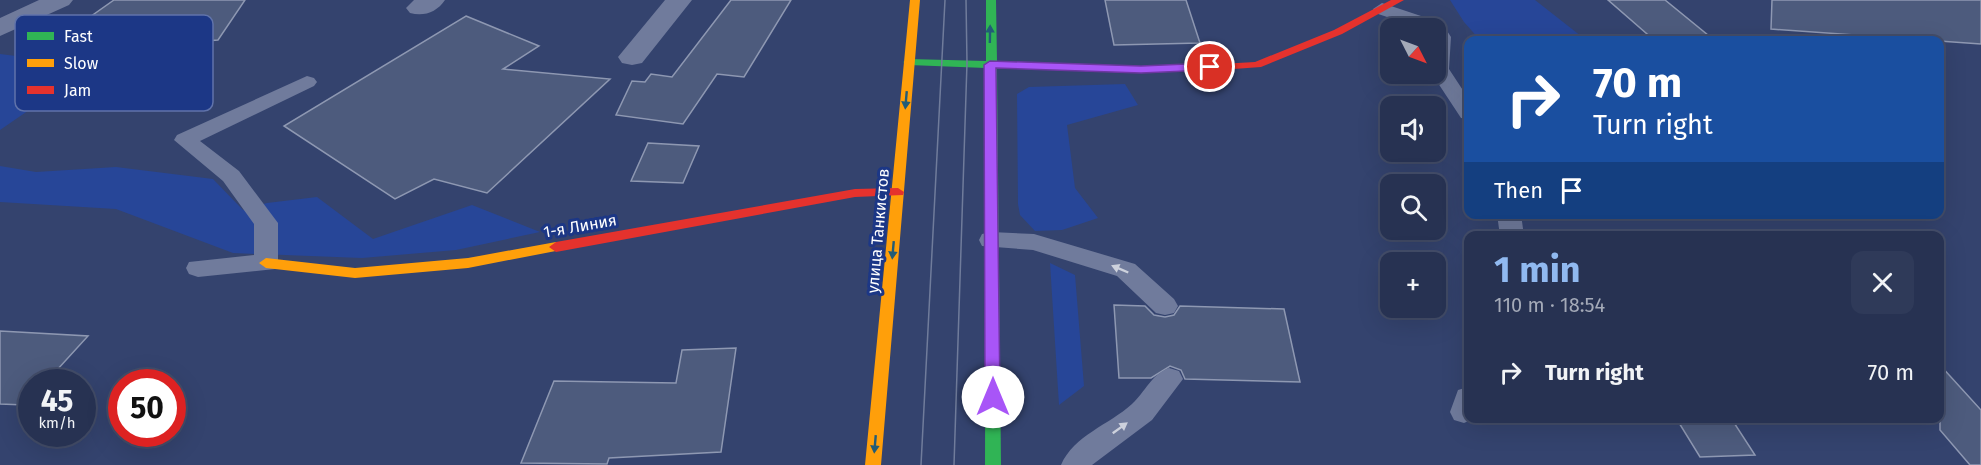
<!DOCTYPE html>
<meta charset="utf-8">
<style>
:root{--surface:#273252;--page:#2f3a59;--text:#f1f3f6;--muted:#a4aab8;--line:#434d69;--accent:#90b9f0}
body{margin:0;font-family:"Fira Sans",sans-serif;background:var(--page);color:var(--text);height:100vh;display:flex;flex-direction:column;font-size:22px;white-space:nowrap}
*{box-sizing:border-box;margin:0}
p{font-size:20px;color:var(--muted)}
.icon{flex:none;width:33px;height:33px;fill:none;stroke:currentColor;stroke-width:2;stroke-linecap:round;stroke-linejoin:round}
.map{position:relative;flex:1;overflow:hidden}
.drawer{position:absolute;left:1464px;top:231px;width:480px;height:192px;display:flex;flex-direction:column;background:var(--surface);border-radius:12px;box-shadow:0 6px 24px #0002,0 0 0 2px var(--line)}
.drawer>*{flex:none}
.hud{position:absolute;left:1464px;top:36px;width:480px;height:183px;border-radius:12px;box-shadow:0 6px 24px #0002,0 0 0 2px var(--line);background:#1a4fa0;color:#fff;overflow:hidden}
.needle{width:39px;rotate:132deg}
.fabs{position:absolute;left:1380px;top:18px;display:grid;gap:12px}
.fabs a{display:grid;place-items:center;width:66px;height:66px;border-radius:12px;background:var(--surface);box-shadow:0 6px 24px #0002,0 0 0 2px var(--line);font-size:30px}
.speed{position:absolute;left:18px;top:369px;display:flex;gap:12px;font-size:30px;font-weight:700;text-align:center}
.speed>*{display:grid;place-content:center;width:78px;height:78px;border-radius:50%;background:var(--surface);box-shadow:0 6px 24px #0002,0 0 0 2px var(--line);line-height:1}
.speed small{font-size:15px;font-weight:400}
.speed .limit{border:9px solid #d22;background:#fff;color:#111}
.pin{position:absolute;display:grid;place-items:center;width:51px;height:51px;color:#fff;margin:-26px;border:3px solid #fff;border-radius:50%;box-shadow:0 2px 6px #0007}
.me{position:absolute;width:66px;margin:-33px;rotate:0deg;stroke-linejoin:round;filter:drop-shadow(0 0 4px #0008)}
.turn{display:flex;align-items:center;gap:21px;height:126px;padding:0 30px;font-size:27px}
.turn .icon{width:78px;height:78px;stroke-width:2.5}
.turn b{display:block;font-size:42px;line-height:51px}
.then{display:flex;align-items:center;height:57px;padding:0 30px;background:#0003;gap:12px;font-size:22px}
.round{display:grid;place-items:center;flex:none;width:63px;height:63px;border-radius:12px;background:var(--page)}
.summary{display:flex;align-items:center;justify-content:space-between;height:102px;padding:0 30px}
h1{font-size:36px;font-weight:700;line-height:45px;color:var(--accent)}
ul{padding:0;list-style:none}
li{display:flex;align-items:center;gap:18px;height:78px;padding:0 30px}
li div{flex:1}
li b{display:block;font-size:22px}
li em{font-style:normal}
.map>svg:first-child{display:block}
</style>
<div class="map">
<svg width="1981" height="465" viewBox="0 0 1981 465">
<rect width="100%" height="100%" fill="#34436e"/>
<!-- green -->
<path fill="#274698" d="M1450 0H1535L1586 40H1480L1464 22Z
M0 54 80 64 48 97 0 130Z
M1125 84 1138 105 1067 125 1075 188 1098 218 1062 230 1035 231 1020 215 1018 204 1017 94 1029 87Z
M0 166 36 172 116 167 213 179 243 210 267 203 317 197 373 239 472 205 540 232 456 250 362 258 233 253 116 209 0 202Z
M1050 263 1075 275 1084 386 1059 405Z"/>
<!-- building -->
<path fill="#4d5b7d" stroke="#8e98b2" stroke-width="1.5" d="M114 0H245L218 40 154 45 63 36Z
M731 0H791L744 77 717 74 683 124 616 115 632 81 645 82 651 74 672 77Z
M1105 0H1186L1200 43 1114 45Z
M1608 0H1665L1714 40H1654Z
M1772 0H1981V44L1771 29Z
M466 16 539 46 503 69 610 79 487 193 434 179 395 199 284 126Z
M648 143 699 146 683 183 631 181Z
M1114 305 1145 306 1154 315 1165 317 1174 315 1180 306 1284 309 1300 382 1185 379 1181 370 1170 366 1151 378H1119Z
M0 331 88 336 46 382H32V398L25 405 0 404Z
M736 348 721 452 609 458 607 464 521 463 554 381 676 383 682 350Z
M1940 365 1981 410V465H1970L1940 430Z
M1676 418H1731L1755 455 1700 457Z"/>
<g fill="none" stroke-linecap="round" stroke-linejoin="round">
<!-- lane -->
<path fill="#707b9c" fill-rule="evenodd" d="M1382 3 1442 23 1451 37 1449 69 1468 98V119L1461 118 1432 74H1436V28H1421L1375 13 1373 9Z
M307 76 314 78 317 82 314 86 200 141 239 171 278 223V263L275 269 198 277 189 274 186 268 189 262 254 255V224L223 181 174 140 177 135Z
M1497 214H1521L1524 236H1500Z
M991 232 1034 234 1135 264 1174 299 1178 306 1174 313 1165 315 1156 313 1117 276 1033 250 982 246 979 240 982 234Z
M1169 368 1179 371 1183 379 1152 420 1092 465H1061C1074 435 1109 425 1132 404 1145 392 1152 374 1169 368Z
M1468 387V418H1475L1464 423 1454 420 1450 412 1458 390Z"/>
<!-- street -->
<path fill="#707b9c" fill-rule="evenodd" d="M39 0H73L69 5 0 36V18Z
M414 0H445C437 12 424 17 410 13L406 8Z
M665 0H692L642 63 632 65 622 63 618 57Z"/>
<!-- fast -->
<path fill="#30b455" fill-rule="evenodd" d="M986 0H996L997 62 1141 67 1220 64 1226 67 1220 70 1141 73 997 68 1001 465H985L986 68 909 65 903 62 909 59 986 61Z"/>
<!-- slow -->
<path fill="#ff9f0a" fill-rule="evenodd" d="M910 0H920L881 465H865Z
M556 242 563 247 561 250 468 268 355 278 266 268 259 263 266 258 355 268 468 258Z"/>
<!-- jam -->
<path fill="#e5322d" fill-rule="evenodd" d="M1391 0H1404L1342 34 1261 67 1220 70 1214 67 1220 64 1255 62 1334 30Z
M898 188 904 192 903 195 855 197 556 252 549 247 556 242 855 189Z"/>
<!-- tram -->
<path stroke="#707c9b" stroke-width="1.5" d="M921 465 945 0
M954 465 967 63 966 0"/>
</g>
<!-- one-way arrows -->
<defs><path id="oneway-solid" d="M-6-.8H1V-3.2L6.5 0L1 3.2V.8H-6Z" transform="scale(1.5)"/></defs>
<g fill="#225c77">
<use href="#oneway-solid" transform="translate(990 34) rotate(-89)"/>
<use href="#oneway-solid" transform="translate(906 100) rotate(95)"/>
<use href="#oneway-solid" transform="translate(893 250) rotate(95)"/>
<use href="#oneway-solid" transform="translate(875 444) rotate(95)"/>
</g>
<g fill="#cdd1dc">
<use href="#oneway-solid" transform="translate(1120 269) rotate(-157)"/>
<use href="#oneway-solid" transform="translate(1120 428) rotate(-36)"/>
</g>
<!-- route -->
<path fill="#a855f7" stroke="#6d37a1" stroke-width="1.5" d="M990 61 1141 66 1210 63 1216 67 1210 70 1141 73 996 68 1000 397 993 404 985 397 984 65Z"/>
<g text-anchor="middle" dominant-baseline="central" stroke-width="6" stroke-linejoin="round" paint-order="stroke">
<!-- street labels -->
<g font-size="16" fill="#fff" stroke="#1c3786">
<text transform="translate(580 226) rotate(-10)">1-я Линия</text>
<text transform="translate(878 231) rotate(-85)">улица Танкистов</text>
</g>
</g>
<!-- legend -->
<rect x="15" y="15" width="198" height="96" rx="9" fill="#1c3786" stroke="#6073aa" stroke-width="1.5"/>
<rect x="27" y="32" width="27" height="8" fill="#30b455"/>
<rect x="27" y="59" width="27" height="8" fill="#ff9f0a"/>
<rect x="27" y="86" width="27" height="8" fill="#e5322d"/>
<g font-size="16" fill="#fff">
<text x="64" y="42">Fast</text>
<text x="64" y="69">Slow</text>
<text x="64" y="96">Jam</text>
</g>
</svg>
<div class="fabs">
<a><svg class="needle" viewBox="-14 -14 28 28"><path d="M0-13l5 13h-10z" fill="#e53935"/><path d="M0 13l5-13h-10z" fill="#a4aab8"/></svg></a>
<a><svg class="icon" aria-label="sound" viewBox="0 0 24 24"><path d="M4 9h4l5-4v14l-5-4H4zM17 9q2 3 0 6"/></svg></a>
<a><svg class="icon" aria-label="search" viewBox="0 0 24 24"><circle cx="10" cy="10" r="6"/><path d="M15 15l6 6"/></svg></a>
<a>+</a>
</div>
<div class="speed"><div>45<small>km/h</small></div><div class="limit">50</div></div>
<div class="pin" style="left:1210px;top:67px;background:#d93025"><svg class="icon" aria-label="arrive" viewBox="0 0 24 24"><path d="M6 21V4h12l-3 4 3 4H6"/></svg></div>
<svg class="me" style="left:993px;top:397px" viewBox="-20 -20 40 40"><circle r="19" fill="#fff"/><path d="M0-13L10 11 0 6-10 11z" fill="#a855f7"/></svg>
<div class="hud">
<div class="turn"><svg class="icon" aria-label="right" viewBox="0 0 24 24"><path d="M7 20v-9h11M14 6l5 5-5 5"/></svg><div><b>70 m</b>Turn right</div></div>
<div class="then">Then<svg class="icon" aria-label="arrive" viewBox="0 0 24 24"><path d="M6 21V4h12l-3 4 3 4H6"/></svg></div>
</div>
<section class="drawer">
<div class="summary"><div><h1>1 min</h1><p>110 m · 18:54</p></div><a class="round"><svg class="icon" aria-label="close" viewBox="0 0 24 24"><path d="M6 6l12 12M18 6L6 18"/></svg></a></div>
<ul>
<li><svg class="icon" aria-label="right" viewBox="0 0 24 24"><path d="M7 20v-9h11M14 6l5 5-5 5"/></svg><div><b>Turn right</b></div><em>70 m</em></li>
</ul>
</section>
</div>
